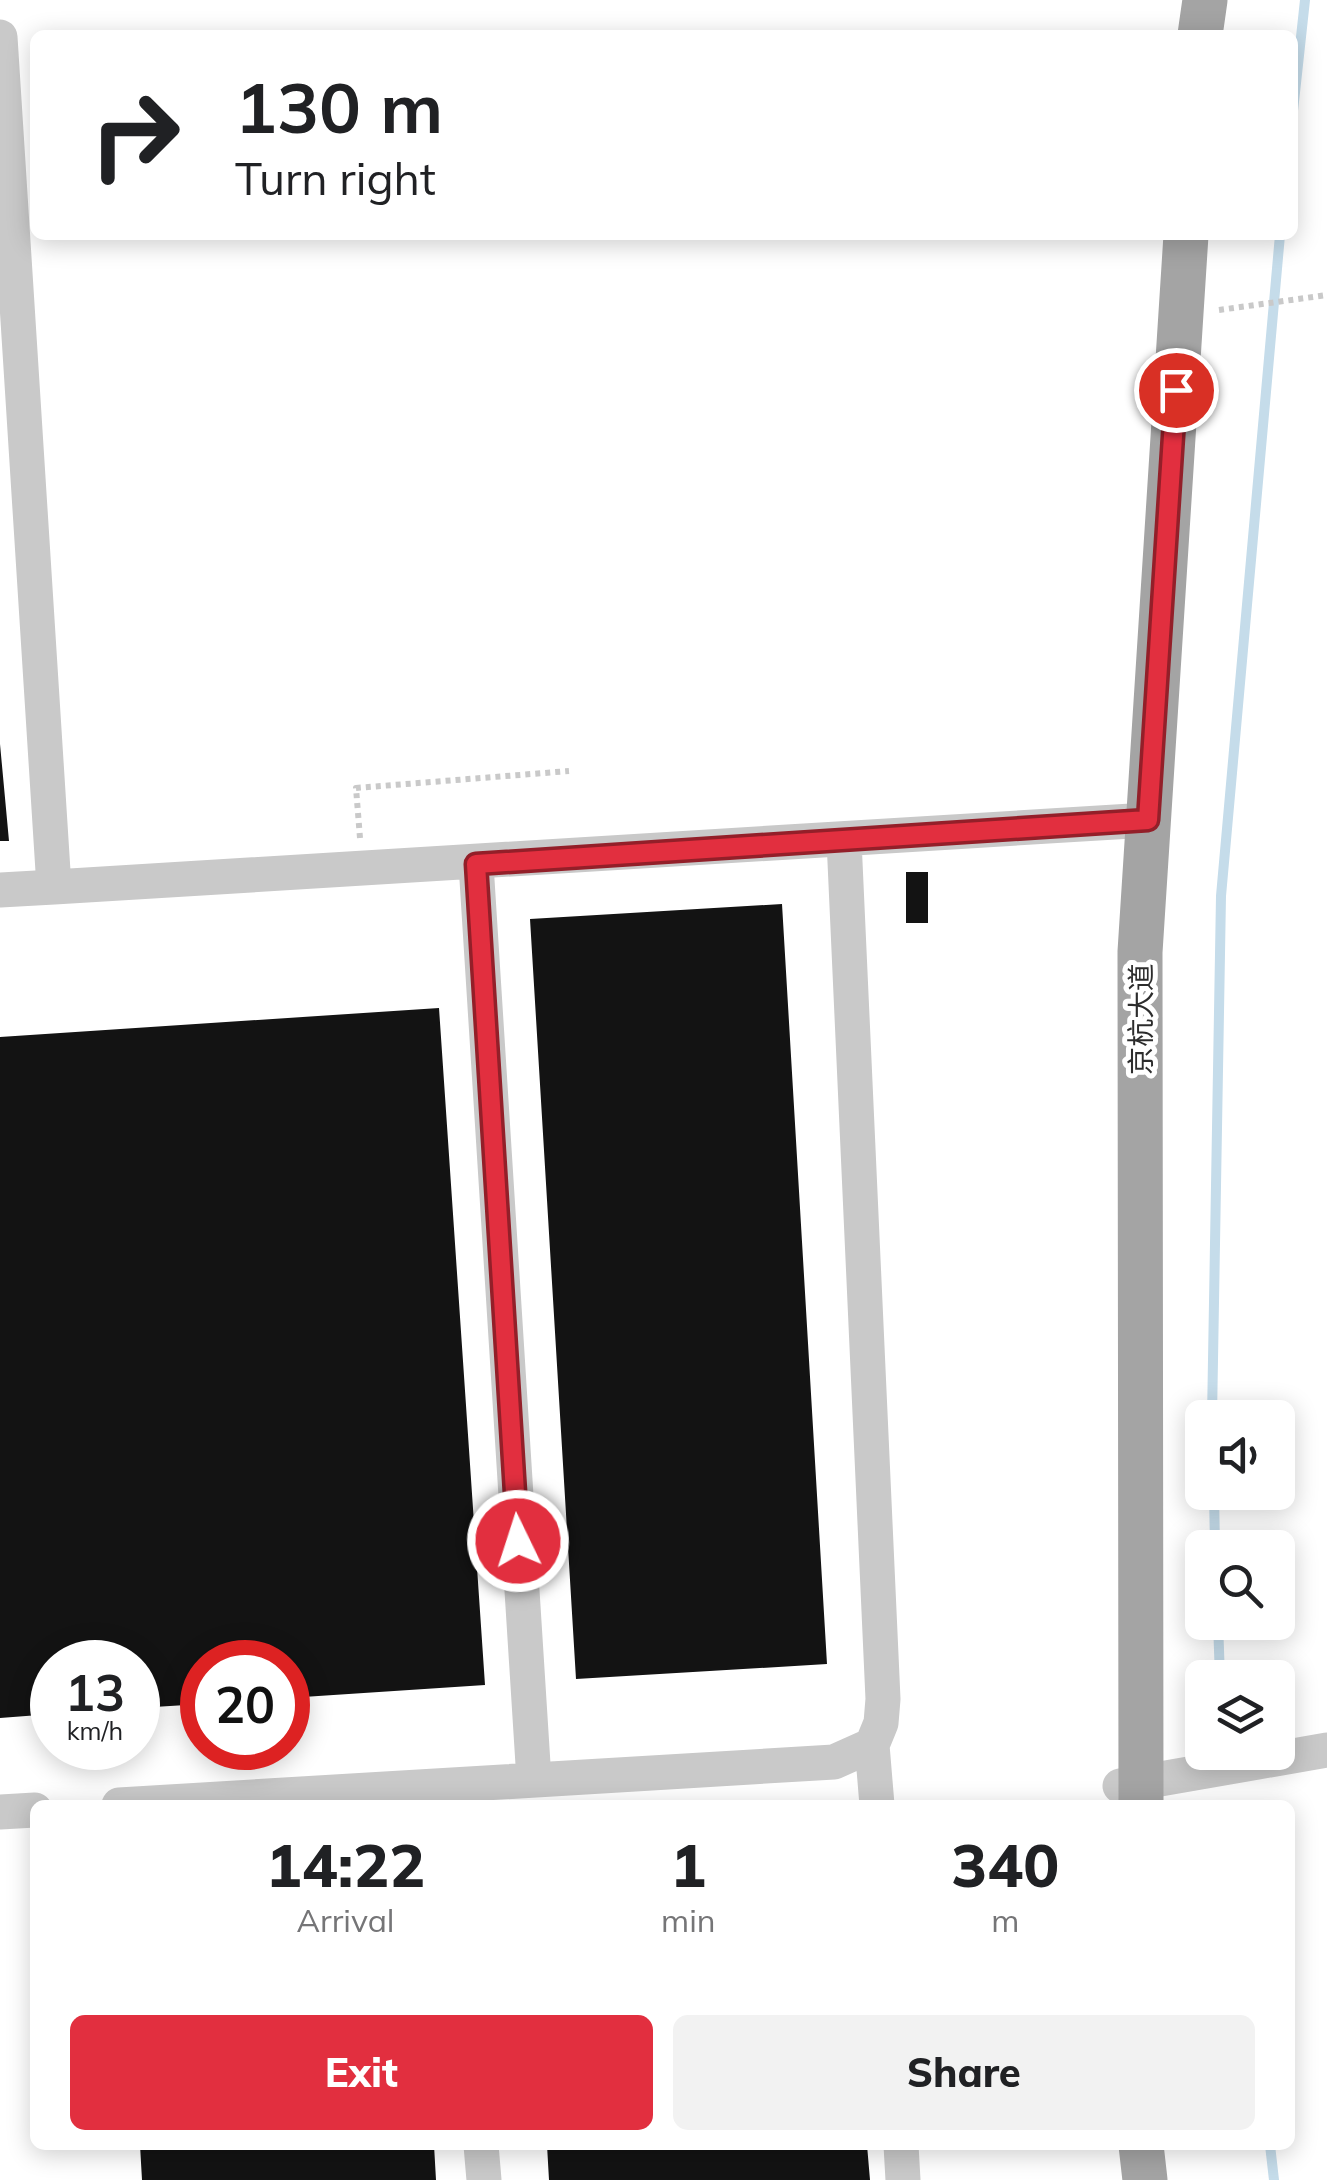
<!DOCTYPE html>
<meta charset="utf-8">
<style>
:root{--surface:#fff;--page:#f2f2f2;--text:#202124;--muted:#757577;--accent:#e22f3f}
body{margin:0;font-family:Mulish,"Noto Sans SC",sans-serif;background:var(--page);color:var(--text);height:100vh;display:flex;flex-direction:column;font-size:38px;white-space:nowrap}
*{box-sizing:border-box;margin:0}
p{font-size:32px;color:var(--muted)}
.icon{flex:none;width:55px;height:55px;fill:none;stroke:currentColor;stroke-width:2;stroke-linecap:round;stroke-linejoin:round}
.map{position:relative;flex:1;overflow:hidden}
.side{position:absolute;left:30px;top:1800px;width:1265px;height:350px;display:flex;flex-direction:column;background:var(--surface);border-radius:15px;box-shadow:0 5px 25px #0003}
.side>*{flex:none}
.guide{position:absolute;left:30px;top:30px;width:1268px;height:210px;border-radius:15px;box-shadow:0 5px 25px #0003;background:#fff;color:var(--text);overflow:hidden}
.fabs{position:absolute;left:1185px;top:1400px;display:grid;gap:20px}
.fabs a{display:grid;place-items:center;width:110px;height:110px;border-radius:15px;background:var(--surface);box-shadow:0 5px 25px #0003;font-size:50px}
.speed{position:absolute;left:30px;top:1640px;display:flex;gap:20px;font-size:50px;font-weight:700;text-align:center}
.speed>*{display:grid;place-content:center;width:130px;height:130px;border-radius:50%;background:var(--surface);box-shadow:0 5px 25px #0003;line-height:1}
.speed small{font-size:25px;font-weight:400}
.speed .limit{border:15px solid #d22;background:#fff;color:#111}
.pin{position:absolute;display:grid;place-items:center;width:85px;height:85px;color:#fff;margin:-42px;border:5px solid #fff;border-radius:50%;box-shadow:0 2px 10px #0007}
.me{position:absolute;width:110px;margin:-55px;rotate:356deg;stroke-linejoin:round;filter:drop-shadow(0 0 8px #0008)}
.turn{display:flex;align-items:center;gap:35px;height:210px;padding:0 40px;font-size:45px}
.turn .icon{width:130px;height:130px;stroke-width:2.5}
.turn b{display:block;font-size:70px;line-height:85px}
.eta{display:flex;justify-content:space-evenly;align-items:center;height:170px;text-align:center}
.eta b{font-size:60px;font-weight:800;line-height:70px}
.primary-button{display:flex;gap:20px;margin-top:auto;padding:20px 40px}
.primary-button a{flex:1;height:115px;border-radius:15px;background:var(--accent);color:#fff;font-size:40px;font-weight:800;line-height:115px;text-align:center}
.primary-button a+a{background:var(--page);color:var(--text)}
.map>svg:first-child{display:block}
</style>
<div class="map">
<svg width="1327" height="2180" viewBox="0 0 1327 2180">
<rect width="100%" height="100%" fill="#fff"/>
<g fill="none" stroke-linecap="round" stroke-linejoin="round">
<!-- stream -->
<path stroke="#c5dcea" stroke-width="10" d="M1292 120 1305 0
M1212 1418 1221 896 1280 235
M1214 1492 1215 1548
M1218 1622 1220 1678
M1270 2145 1274 2180"/>
</g>
<!-- building -->
<path fill="#131313" d="M0 744 9 841H0Z
M906 872H928V923H906Z
M782 904 827 1664 576 1679 530 919Z
M439 1008 485 1685 288 1698V1662H202V1704L138 1708V1662H52V1714L0 1718V1037Z
M140 2145H434L436 2180H142Z
M547 2145H867L870 2180H549Z"/>
<g fill="none" stroke-linecap="round" stroke-linejoin="round">
<!-- path -->
<path stroke="#c9c9c9" stroke-width="6" stroke-dasharray="5 5" stroke-linecap="butt" d="M1219 310 1327 295
M360 838 356 788 569 771"/>
<!-- minor -->
<path stroke="#c9c9c9" stroke-width="35" d="M0 37 54 887 0 890
M476 864 534 1780
M54 887 1148 820
M872 1745 877 1805
M1120 1786 1327 1750
M119 1805 834 1762 872 1745 881 1723 883 1699 844 840
M0 1812 35 1810
M481 2145 484 2180
M901 2145 903 2180"/>
<!-- major -->
<path stroke="#a4a4a4" stroke-width="45" d="M1200 35 1205 0
M1141 1805 1140 952 1186 235
M1141 2145 1145 2180"/>
</g>
<g fill="none" stroke-linecap="round" stroke-linejoin="round">
<!-- route casing -->
<g stroke="#931f29" stroke-width="25">
<path id="route" d="M518 1541 476 864 1148 820 1176 390"/>
</g>
<!-- route -->
<use href="#route" stroke="#e22f3f" stroke-width="18"/>
</g>
<g text-anchor="middle" dominant-baseline="central" stroke-width="10" stroke-linejoin="round" paint-order="stroke">
<!-- street labels -->
<g font-size="28" fill="#2c2c2c" stroke="#fff">
<text transform="translate(1140 1019) rotate(-90)">京杭大道</text>
</g>
</g>
</svg>
<div class="fabs">
<a><svg class="icon" aria-label="sound" viewBox="0 0 24 24"><path d="M4 9h4l5-4v14l-5-4H4zM17 9q2 3 0 6"/></svg></a>
<a><svg class="icon" aria-label="search" viewBox="0 0 24 24"><circle cx="10" cy="10" r="6"/><path d="M15 15l6 6"/></svg></a>
<a><svg class="icon" aria-label="layers" viewBox="0 0 24 24"><path d="M12 4l9 5-9 5-9-5zM3 14l9 5 9-5"/></svg></a>
</div>
<div class="speed"><div>13<small>km/h</small></div><div class="limit">20</div></div>
<div class="pin" style="left:1176px;top:390px;background:#d93025"><svg class="icon" aria-label="arrive" viewBox="0 0 24 24"><path d="M6 21V4h12l-3 4 3 4H6"/></svg></div>
<svg class="me" style="left:518px;top:1541px" viewBox="-20 -20 40 40"><circle r="17" fill="#e22f3f" stroke="#fff" stroke-width="3"/><path d="M0-11L8 9 0 5-8 9z" fill="#fff"/></svg>
<div class="guide">
<div class="turn"><svg class="icon" aria-label="right" viewBox="0 0 24 24"><path d="M7 20v-9h11M14 6l5 5-5 5"/></svg><div><b>130 m</b>Turn right</div></div>
</div>
<section class="side">
<div class="eta">
<div><b>14:22</b><p>Arrival</p></div>
<div><b>1</b><p>min</p></div>
<div><b>340</b><p>m</p></div>
</div>
<div class="primary-button"><a>Exit</a><a>Share</a></div>
</section>
</div>
